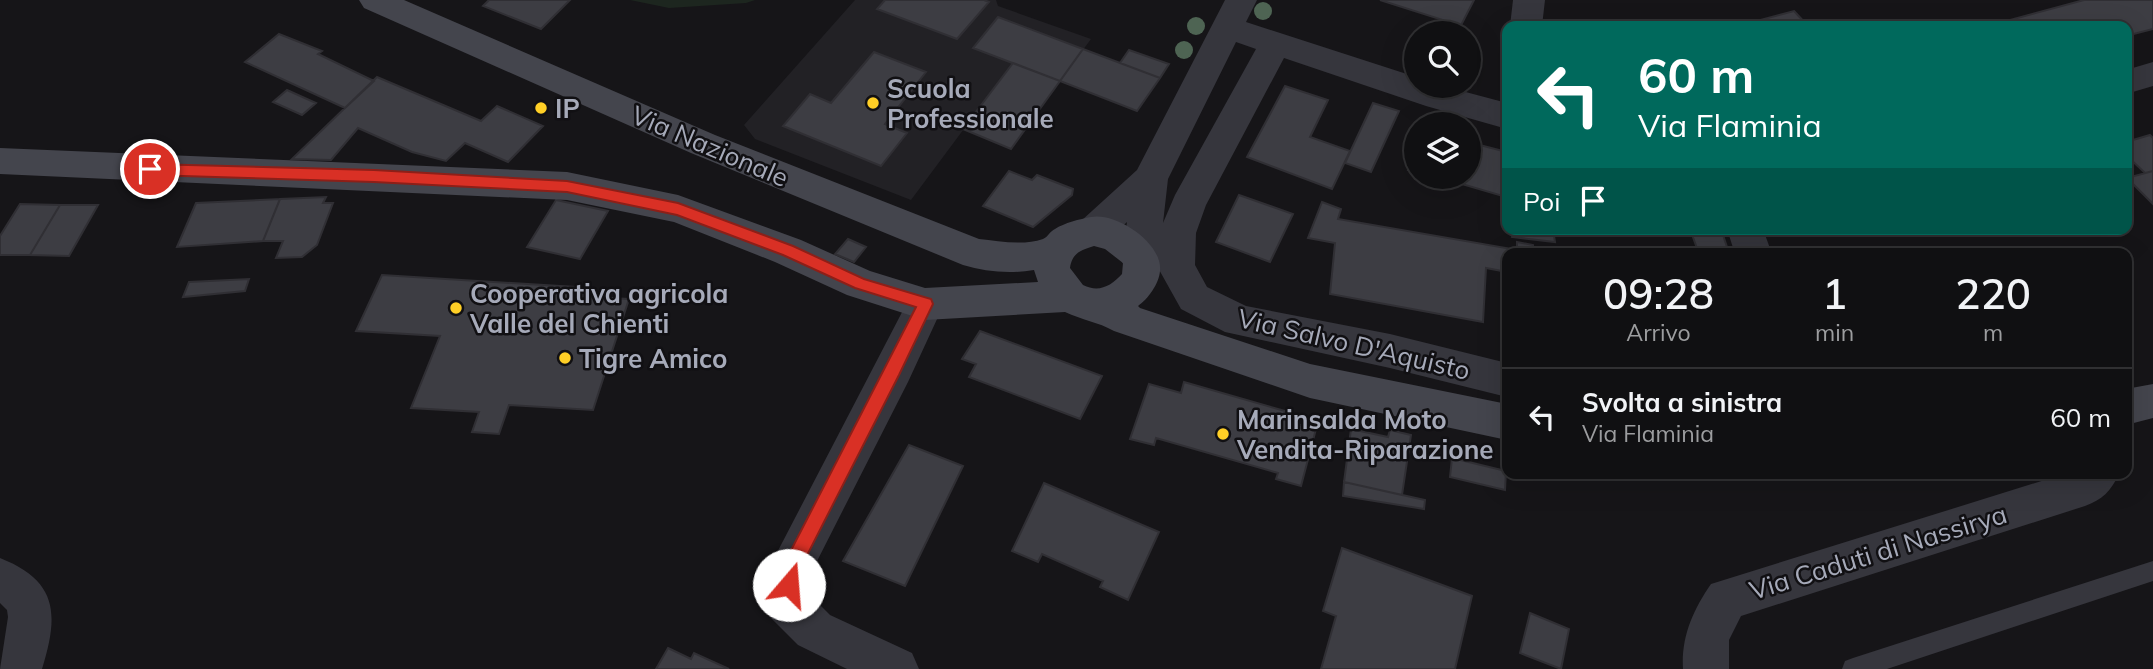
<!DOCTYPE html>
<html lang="it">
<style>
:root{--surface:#101012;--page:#1e1e20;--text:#f1f3f6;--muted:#9c9d9f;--line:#303032}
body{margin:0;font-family:Mulish,sans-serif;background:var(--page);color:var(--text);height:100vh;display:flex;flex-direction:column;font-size:26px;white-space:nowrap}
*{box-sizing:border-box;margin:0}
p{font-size:23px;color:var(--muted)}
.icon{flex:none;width:38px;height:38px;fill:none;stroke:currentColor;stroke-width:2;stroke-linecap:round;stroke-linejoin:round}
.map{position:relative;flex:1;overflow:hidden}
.sheet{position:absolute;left:1502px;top:248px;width:630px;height:231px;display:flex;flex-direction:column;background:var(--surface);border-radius:14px;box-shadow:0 7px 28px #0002,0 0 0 2px var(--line)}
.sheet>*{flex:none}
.hud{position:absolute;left:1502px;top:21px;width:630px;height:214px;border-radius:14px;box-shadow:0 7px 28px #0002,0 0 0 2px var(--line);background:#00695c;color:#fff;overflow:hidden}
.controls{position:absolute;left:1404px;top:21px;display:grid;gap:14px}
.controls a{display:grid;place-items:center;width:77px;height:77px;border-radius:50%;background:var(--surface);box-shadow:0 7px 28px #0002,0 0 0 2px var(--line);font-size:35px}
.pin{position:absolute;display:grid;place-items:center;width:60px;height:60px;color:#fff;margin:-30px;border:4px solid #fff;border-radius:50%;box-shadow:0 2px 7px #0007}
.me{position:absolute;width:77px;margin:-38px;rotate:18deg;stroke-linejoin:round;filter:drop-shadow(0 0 5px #0008)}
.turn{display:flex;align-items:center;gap:24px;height:147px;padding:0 21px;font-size:32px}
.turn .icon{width:91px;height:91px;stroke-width:2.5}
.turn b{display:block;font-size:49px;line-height:60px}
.then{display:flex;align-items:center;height:66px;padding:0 21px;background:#0003;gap:14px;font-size:26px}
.eta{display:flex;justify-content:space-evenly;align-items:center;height:119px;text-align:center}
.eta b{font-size:42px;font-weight:600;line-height:49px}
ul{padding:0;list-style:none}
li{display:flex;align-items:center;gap:21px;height:98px;padding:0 21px;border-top:2px solid var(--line)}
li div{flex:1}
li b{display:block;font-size:26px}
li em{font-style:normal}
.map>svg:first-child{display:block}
</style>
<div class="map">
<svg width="2153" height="669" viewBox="0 0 2153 669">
<rect width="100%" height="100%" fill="#161518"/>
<!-- built -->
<path fill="#222125" d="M855 0H996L998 6 1091 39 1060 81 1013 63 911 200 755 139 744 125Z"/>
<!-- green -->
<path fill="#1d261f" d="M630 0H755L746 3 669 8Z"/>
<!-- building -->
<path fill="#3d3d43" stroke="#302f34" stroke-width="2" d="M489 0H570L541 29 483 6Z
M885 0H984L989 2 957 39 877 9Z
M1380 0H1474L1457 33 1440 27 1443 20Z
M2084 0H2153V29L2126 36V26H1988Z
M1794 11 1808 26H1738Z
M998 17 1083 49 1060 81 973 48Z
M279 34 322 51 318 54 374 81 345 108 245 62Z
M1083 49 1160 78 1137 111 1060 81Z
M1129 50 1169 64 1160 78 1120 63Z
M874 52 926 72 885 124 907 133 881 166 783 126 810 94 831 103Z
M1013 63 1060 81 1011 149 963 129Z
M377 77 481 121 497 106 543 126 508 162 465 143 446 161 412 152 358 128 331 160 292 159Z
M1285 86 1328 100 1310 137 1350 151 1332 189 1247 157Z
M287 90 316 103 302 115 273 102Z
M1373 103 1399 111 1371 172 1345 163Z
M2150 135 2153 138V171L2145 173 2126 155V142Z
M1468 142 1507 152 1506 197 1438 177H1468Z
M1416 144V172L1408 170Z
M1009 171 1032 180 1037 175 1073 189 1072 195 1033 227 983 206Z
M2153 171V204L2127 178Z
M1239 195 1293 214 1270 262 1216 242Z
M326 197 323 203H333L317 245 302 257 276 258 283 241H263L280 199Z
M280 199 263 241 177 247 196 203Z
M556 200 608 211 580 259 527 247Z
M1322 202 1341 209 1338 219 1512 249V254H1507V272L1486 268 1483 322 1330 294 1335 243 1308 238Z
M20 204 60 205 30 255H0V236Z
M60 205H98L69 256 30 255Z
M1514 229H1553L1555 242 1512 237Z
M1690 229H1721L1728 250 1698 251Z
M848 239 866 247 854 262 835 254Z
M1517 242 1533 245V254H1517Z
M382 275 575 287 574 289 592 290 590 297 629 299 593 410 509 405 499 434 472 432 479 412 411 408 440 336 356 331Z
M249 279 245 291 183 297 189 282Z
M980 331 1102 376 1080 419 969 377 976 364 962 359Z
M1184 382 1292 413 1289 422 1316 429 1301 486 1276 479 1278 473 1156 438 1154 445 1130 439 1149 384 1181 393Z
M1351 429 1388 437 1390 430 1411 435 1402 495 1344 482Z
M909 445 963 466 905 586 843 561Z
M1452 458 1506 471 1505 490 1450 477Z
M1344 482 1425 500 1424 509 1343 496Z
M1044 483 1159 532 1128 600 1100 587 1103 581 1042 554 1038 562 1012 551Z
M1342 548 1472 596 1455 669H1321L1336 616 1323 611Z
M1530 613 1569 629 1561 669 1520 653Z
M668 648 691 659 694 653 729 669H656Z"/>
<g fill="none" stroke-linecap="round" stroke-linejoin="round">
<!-- lane -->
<path fill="#36363d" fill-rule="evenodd" d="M2153 561V581L1887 669H1842L1845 661 1853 658Z"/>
<!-- street -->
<path fill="#36363d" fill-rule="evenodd" d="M1225 0H1257L1246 22 1416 77V86H1443L1507 103V129L1426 106 1284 58 1206 205 1196 233 1195 265 1207 287 1246 306 1390 334 1507 363V397L1390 368 1225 332 1181 309 1157 266 1154 273 1141 277 1128 273 1122 262 1127 222C1112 236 1103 248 1081 241L1076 231 1081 221 1137 170ZM1236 42 1256 49 1175 195 1163 223 1168 179Z
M1513 0H1545L1542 26H1510Z
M2153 62V86L2126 94V70Z
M1727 229H1763L1772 254H1735Z
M925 288 938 293 944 304 908 382 812 571 809 594 830 615 912 653 919 669H847L798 645 770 617 764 602 769 568 912 293Z
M2064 474H2119C2111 491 2102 500 2085 506L1741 616 1729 640V669H1683C1681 637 1693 610 1711 584Z
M0 558C58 581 59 614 42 669H0L8 617 7 610 0 603Z"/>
<!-- secondary -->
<path fill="#44454d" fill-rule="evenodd" d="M359 0H404L715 135 979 239C999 241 1023 246 1043 239 1048 237 1050 231 1055 229 1064 223 1080 219 1091 217 1116 212 1163 243 1160 271 1159 284 1148 299 1138 306L1140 308 1310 364 1507 404V440L1310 398 1114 331C1098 322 1082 320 1065 312L925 320 847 295 775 262 674 222 567 200 0 174V148L567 172 678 195 801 240 870 271 925 288 1038 282 1034 270C1010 274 986 272 963 265L691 153 364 8ZM1094 246 1105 249 1123 263 1122 274C1111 286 1099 293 1083 285L1070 268C1072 253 1081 250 1094 246Z
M2153 384V418L2126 425V389Z"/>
</g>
<!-- trees -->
<g fill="#4e6453">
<circle cx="1263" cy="11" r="9"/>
<circle cx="1196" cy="26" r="9"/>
<circle cx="1184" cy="50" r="9"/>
</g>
<!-- route -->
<path fill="#d93025" stroke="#8d1f18" stroke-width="2" d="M150 164 374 170 567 181 678 203 793 246 864 279 931 299 933 304 899 375 800 569 795 591 789 594 782 591 780 585 785 562 916 307 855 288 783 255 677 215 567 192 374 182 150 175 143 169Z"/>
<!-- markers -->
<g fill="#ffcf26" stroke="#111013" stroke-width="2.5">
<circle cx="873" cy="103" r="7"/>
<circle cx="541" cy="108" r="7"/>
<circle cx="456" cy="308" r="7"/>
<circle cx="565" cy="358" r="7"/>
<circle cx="1223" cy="434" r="7"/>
</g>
<g text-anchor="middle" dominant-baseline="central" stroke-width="5" stroke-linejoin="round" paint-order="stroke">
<!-- poi labels -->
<g font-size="26" font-weight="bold" fill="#a6aab9" stroke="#111013" text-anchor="start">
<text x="887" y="88">Scuola<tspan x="887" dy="30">Professionale</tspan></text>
<text x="555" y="108">IP</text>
<text x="470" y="293">Cooperativa agricola<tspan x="470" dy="30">Valle del Chienti</tspan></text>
<text x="579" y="358">Tigre Amico</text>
<text x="1237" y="419">Marinsalda Moto<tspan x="1237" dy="30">Vendita-Riparazione</tspan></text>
</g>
<!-- street labels -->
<g font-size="26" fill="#a6aab9" stroke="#111013">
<text transform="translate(710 146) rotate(23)">Via Nazionale</text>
<text transform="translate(1354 344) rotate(13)">Via Salvo D'Aquisto</text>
<text transform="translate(1878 552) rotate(-17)">Via Caduti di Nassirya</text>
</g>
</g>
</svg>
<div class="controls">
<a><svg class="icon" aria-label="search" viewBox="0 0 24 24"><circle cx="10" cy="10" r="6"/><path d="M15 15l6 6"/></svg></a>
<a><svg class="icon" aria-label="layers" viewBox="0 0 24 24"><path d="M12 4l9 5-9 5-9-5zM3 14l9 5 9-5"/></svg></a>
</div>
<div class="pin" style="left:150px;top:169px;background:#d93025"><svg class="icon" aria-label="arrive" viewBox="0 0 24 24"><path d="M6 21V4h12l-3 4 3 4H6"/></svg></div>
<svg class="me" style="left:789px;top:585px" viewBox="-20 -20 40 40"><circle r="19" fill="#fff"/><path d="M0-13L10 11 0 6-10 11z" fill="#d93025"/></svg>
<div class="hud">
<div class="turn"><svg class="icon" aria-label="left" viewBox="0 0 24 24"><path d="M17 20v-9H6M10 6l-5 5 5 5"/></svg><div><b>60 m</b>Via Flaminia</div></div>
<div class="then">Poi<svg class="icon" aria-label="arrive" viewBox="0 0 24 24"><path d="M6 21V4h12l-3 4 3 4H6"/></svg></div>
</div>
<section class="sheet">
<div class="eta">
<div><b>09:28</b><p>Arrivo</p></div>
<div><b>1</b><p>min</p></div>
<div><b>220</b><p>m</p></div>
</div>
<ul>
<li><svg class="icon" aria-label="left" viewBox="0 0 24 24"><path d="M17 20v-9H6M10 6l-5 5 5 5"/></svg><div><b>Svolta a sinistra</b><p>Via Flaminia</p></div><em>60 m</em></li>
</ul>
</section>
</div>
